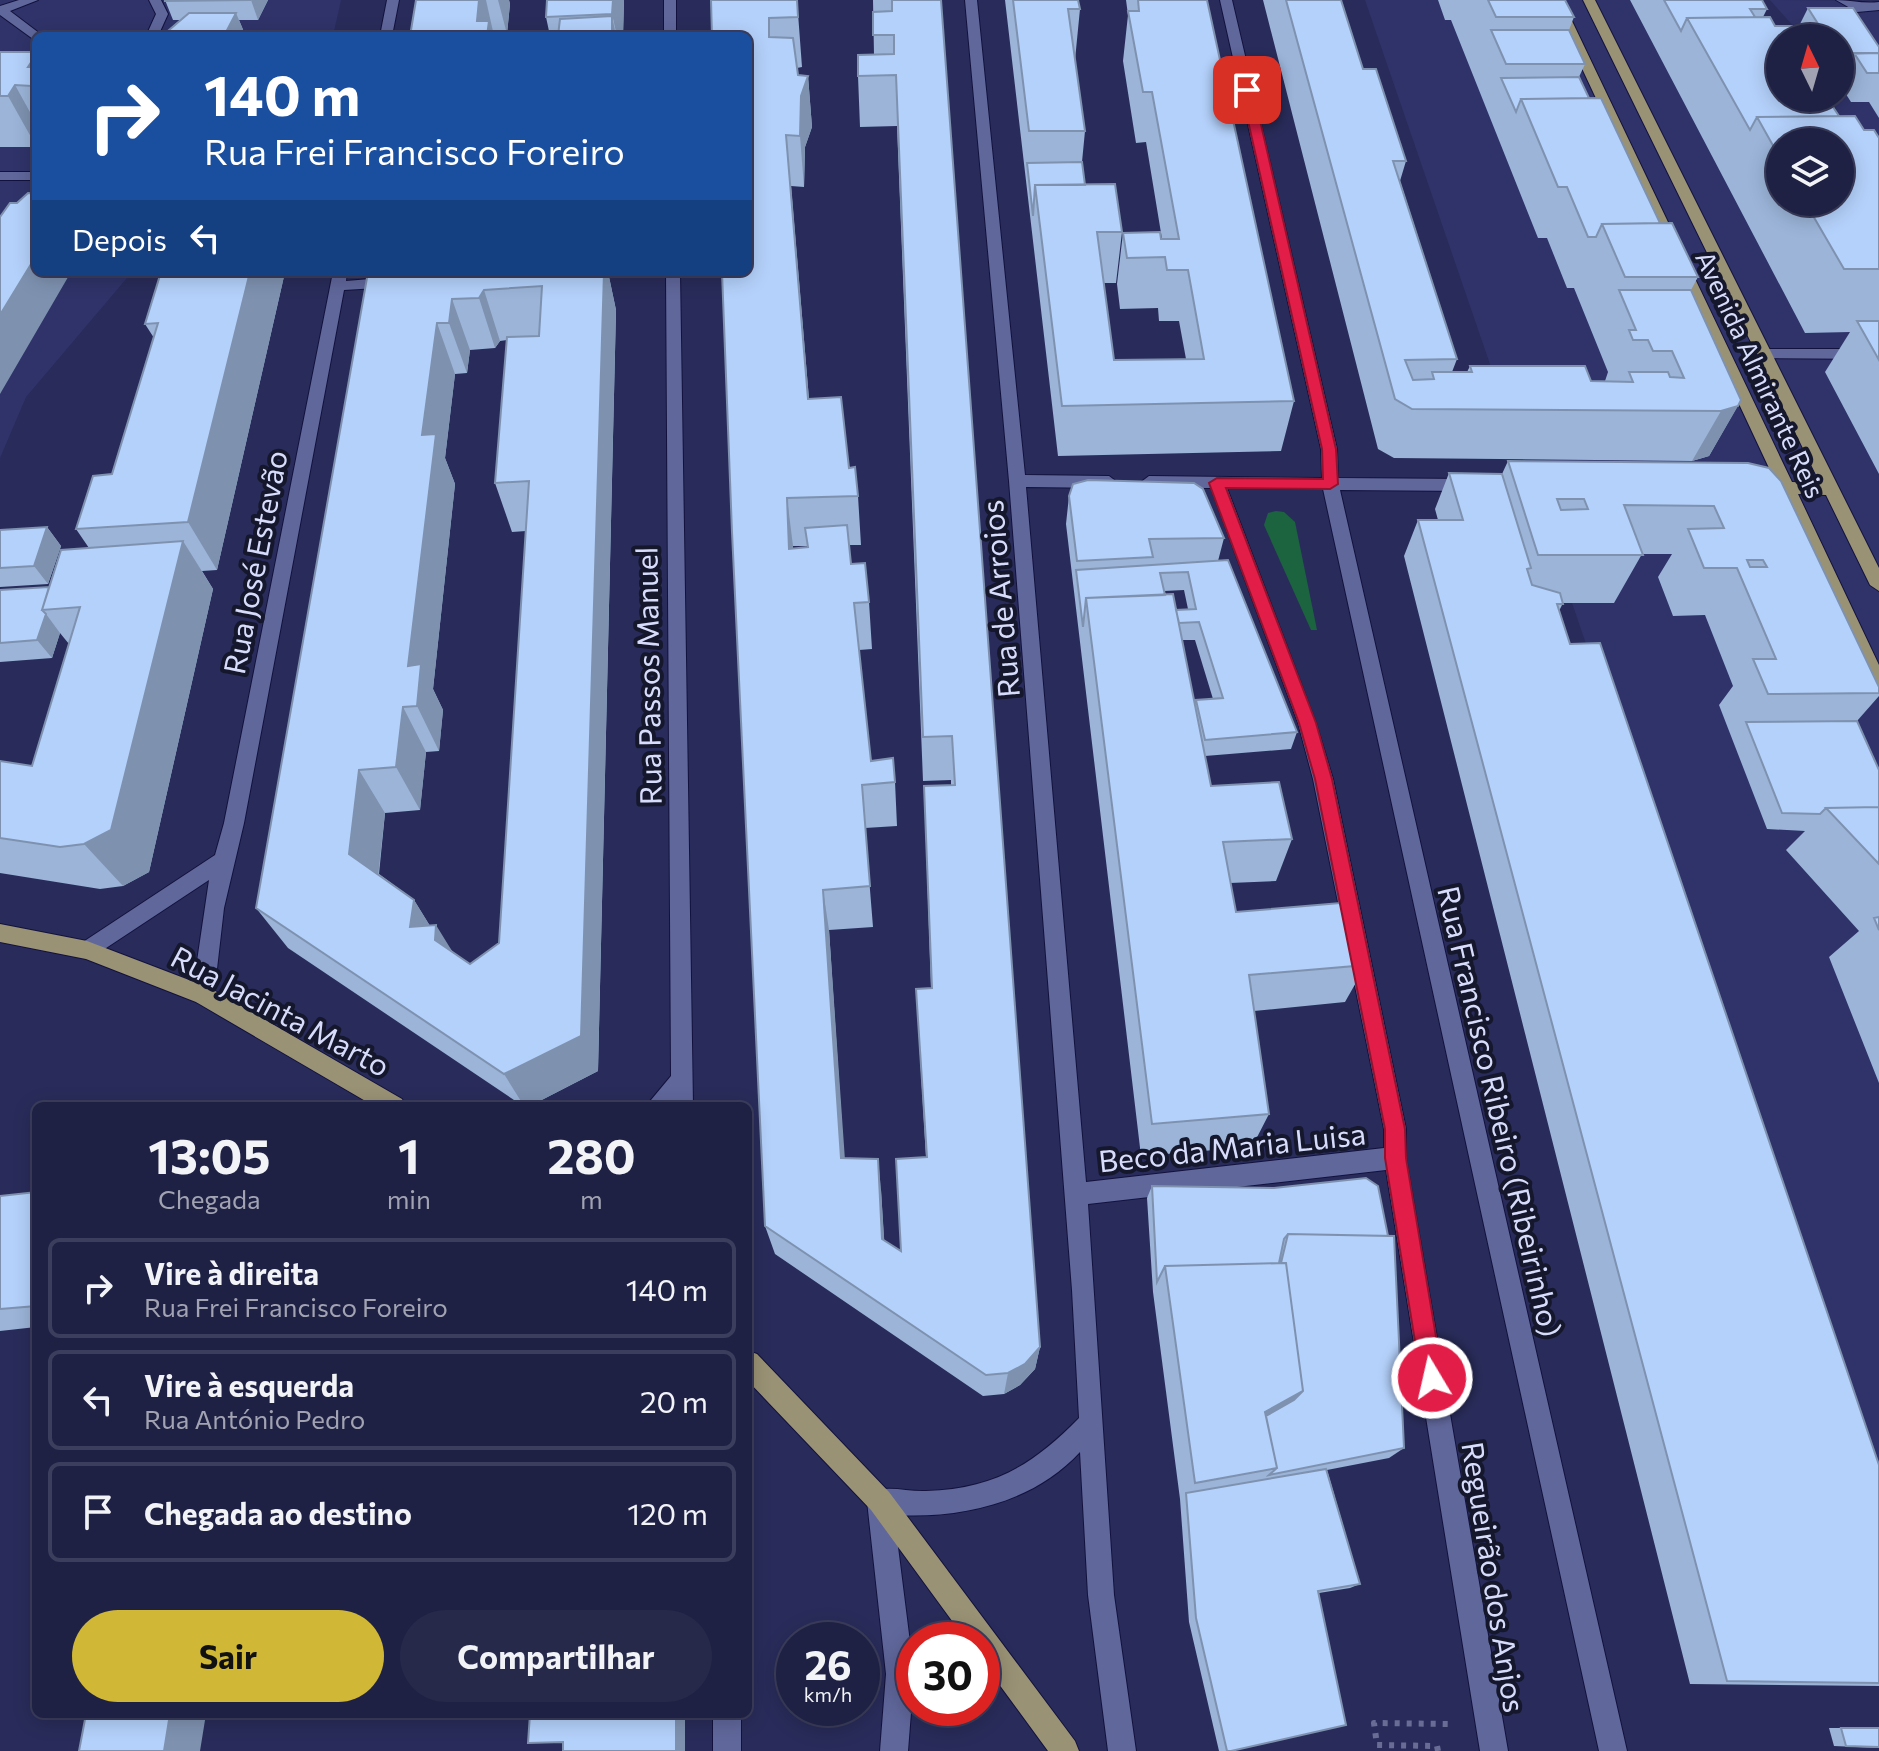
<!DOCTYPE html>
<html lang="pt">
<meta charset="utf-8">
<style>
:root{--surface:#1f2144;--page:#27294b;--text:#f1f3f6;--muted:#a1a3b2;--line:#3c3e5d;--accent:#d0b736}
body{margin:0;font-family:Commissioner,sans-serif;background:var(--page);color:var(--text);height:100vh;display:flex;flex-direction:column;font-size:30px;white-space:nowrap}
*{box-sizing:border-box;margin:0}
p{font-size:26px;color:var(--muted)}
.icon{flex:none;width:44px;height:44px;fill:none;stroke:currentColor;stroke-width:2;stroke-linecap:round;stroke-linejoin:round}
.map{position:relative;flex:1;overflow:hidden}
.details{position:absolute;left:32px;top:1102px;width:720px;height:616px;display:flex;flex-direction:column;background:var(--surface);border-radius:12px;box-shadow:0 4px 20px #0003,0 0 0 2px var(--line)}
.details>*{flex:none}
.banner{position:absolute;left:32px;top:32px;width:720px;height:244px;border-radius:12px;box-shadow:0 4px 20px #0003,0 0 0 2px var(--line);background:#1a4fa0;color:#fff;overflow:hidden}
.needle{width:52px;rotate:355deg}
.buttons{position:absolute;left:1766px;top:24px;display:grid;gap:16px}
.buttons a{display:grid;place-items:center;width:88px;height:88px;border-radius:50%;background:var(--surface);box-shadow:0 4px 20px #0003,0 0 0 2px var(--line);font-size:40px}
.speed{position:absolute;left:776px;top:1622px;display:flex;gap:16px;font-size:40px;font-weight:700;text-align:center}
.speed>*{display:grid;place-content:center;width:104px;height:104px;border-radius:50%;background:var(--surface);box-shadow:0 4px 20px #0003,0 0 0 2px var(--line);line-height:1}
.speed small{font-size:20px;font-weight:400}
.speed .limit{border:12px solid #d22;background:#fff;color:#111}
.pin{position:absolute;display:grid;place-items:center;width:68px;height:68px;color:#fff;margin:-34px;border-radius:16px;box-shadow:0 4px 12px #0006}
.me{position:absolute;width:88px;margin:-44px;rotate:351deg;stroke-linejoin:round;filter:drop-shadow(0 0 6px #0008)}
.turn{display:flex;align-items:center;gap:28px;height:168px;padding:0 40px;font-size:36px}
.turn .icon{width:104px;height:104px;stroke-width:2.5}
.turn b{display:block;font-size:56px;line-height:68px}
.then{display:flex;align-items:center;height:76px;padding:0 40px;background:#0003;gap:16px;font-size:30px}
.eta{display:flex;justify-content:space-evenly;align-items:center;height:136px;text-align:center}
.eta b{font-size:48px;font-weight:700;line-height:56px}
.cta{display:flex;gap:16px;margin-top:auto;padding:16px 40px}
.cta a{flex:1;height:92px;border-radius:48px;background:var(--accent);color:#111;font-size:32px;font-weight:700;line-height:92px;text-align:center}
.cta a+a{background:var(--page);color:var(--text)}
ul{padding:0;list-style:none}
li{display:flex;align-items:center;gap:24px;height:100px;margin:0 16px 12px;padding:0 24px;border:4px solid var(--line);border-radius:12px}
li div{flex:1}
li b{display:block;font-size:30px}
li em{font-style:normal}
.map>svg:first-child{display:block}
</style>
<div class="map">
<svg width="1879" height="1751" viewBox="0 0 1879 1751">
<rect width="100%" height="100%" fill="#292c5a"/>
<!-- built -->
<path fill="#2f3369" d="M0 0H341L333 36H36V272H132L26 397 0 458Z
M1365 0H1728L1780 98V202H1840L1879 248V1497Z
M1770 0 1879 1V205L1858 192 1833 98H1840V38H1804Z"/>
<!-- green -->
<path fill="#1c6340" d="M1276 511 1284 512 1295 522 1317 630H1311L1264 525 1268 513Z"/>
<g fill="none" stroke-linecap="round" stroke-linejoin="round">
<!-- minor casing -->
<g stroke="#13123e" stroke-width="2">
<path id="minor" d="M19 0H38L10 11 43 36 33 39 0 15V6Z
M149 0H161L168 14 158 36H146L156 14Z
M387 0H399L392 36H380Z
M664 0H676V36H664Z
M965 0H977L1025 475 1109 476 1117 482 1109 488 1026 487 1086 1182 1384 1148V1129L1313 779 1298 723 1211 488H1149L1141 482 1149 476 1322 478 1321 449 1220 0H1232L1337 449 1338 478 1469 479 1477 485 1469 491 1340 490 1627 1751H1599L1323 489 1227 488 1316 723 1333 779 1406 1129V1158L1508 1751H1480L1386 1170 1088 1204 1114 1595 1136 1751H1108L1088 1595 1080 1452C1033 1503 961 1519 894 1515L914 1674 908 1751H880L886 1674 867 1501 871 1492C888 1485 908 1492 926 1491 994 1489 1033 1465 1079 1418L1072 1290 1009 481Z
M1836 0C1851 0 1863 4 1879 2V10L1857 12Z
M0 172H36V180H0Z
M333 272H347L346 281 394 277 401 282 394 287 344 290 244 823 224 908 214 995 210 1002 203 1004 196 1002 192 995 209 880 94 956 87 959 80 956 77 950 80 944 215 855 224 823Z
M666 272H680L693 1106H646L671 1076Z
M1765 349H1879V359L1760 358 1757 354Z
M713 1714H741V1751H713Z"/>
</g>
<!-- major casing -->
<g stroke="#13123e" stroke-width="2">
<path id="major" d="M1550 0H1562L1792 482 1820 483 1583 0H1595L1879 568V591L1870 585 1826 495 1798 494 1879 665V691L1870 684Z
M0 924 87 941 210 988 402 1099 405 1106H374L196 1002 86 959 0 942Z
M748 1351 757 1354 889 1492 1075 1741 1079 1751H1048L982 1661V1640H966L871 1510 748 1381Z"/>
</g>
<!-- path -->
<path stroke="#696d95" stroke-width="6" stroke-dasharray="5 7" stroke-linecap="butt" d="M1438 1751 1437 1746 1377 1745 1374 1723 1449 1724"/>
<!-- minor -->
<use href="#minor" fill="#60679b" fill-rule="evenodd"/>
<!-- major -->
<use href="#major" fill="#9a9275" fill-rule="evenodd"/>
</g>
<!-- wall -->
<path fill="#9bb4d8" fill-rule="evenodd" d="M165 0H268L258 20H239L244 32 242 36H162L180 20H173Z
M416 0H509L510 4 507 34 495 35 494 36H410Z
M624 0 623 36H550L546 17Z
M797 0 802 67 797 68 798 75 808 76 812 127 805 147 804 187 791 186 809 399 849 468 858 496 861 545H849L851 564 869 602 872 649 859 650 871 761 895 782 897 826 865 828 873 927 829 930 844 1158 881 1190 884 1240 901 1251 926 1157 916 989 931 988 924 786 951 785V780L923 781 897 126 860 127 858 76 874 55 873 0H941L1040 1347 1035 1369 1020 1385 1004 1394 983 1396 775 1254 765 1226 712 36ZM793 546H807V547L793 549Z
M1005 0H1078L1080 9 1075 60 1085 131 1082 162 1085 185 1122 232 1116 283H1103L1114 360 1186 359 1179 321H1159L1158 308 1120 309 1117 284 1123 233 1162 239 1146 142 1136 143 1123 61 1128 15 1126 0H1207L1294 401 1281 451 1058 456Z
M1263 0H1341L1363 69 1406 161 1400 181 1457 359 1452 372H1467L1470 366 1591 381H1605L1608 372 1574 288H1567L1547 238H1538L1451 20H1445L1438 0H1565L1574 17 1569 30 1585 64 1579 77 1589 98 1660 223 1698 277 1691 290 1741 400 1709 456 1692 461 1394 458 1378 449Z
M1630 0H1762L1767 9 1763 17 1839 116 1879 137V474L1825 372 1850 332 1805 333ZM1780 142 1840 202H1780Z
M1808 8 1879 47V118L1869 102H1851L1840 85V78L1842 73H1840V38H1804L1798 28Z
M0 52H36V147H0Z
M161 272H285L217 570 202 571 213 589 149 872 123 886 100 889 0 873V761L32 766 69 644 60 633 52 658 0 662V590L49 587 89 548 76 529 112 474 154 338 145 324Z
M368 272H608L616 310 598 1071 530 1106H523L288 948 256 908ZM507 340 495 483 512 532 526 531 499 943 470 964 454 953 430 926 414 900 379 874 385 813 420 810 426 752 439 751 443 710 433 689 455 484 445 458 455 374 467 373 470 350 495 348 500 341Z
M1508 461 1748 463 1879 687V696L1857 721 1879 770V1083L1829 957 1859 931 1786 850 1805 831 1767 829 1719 705 1733 686 1705 615 1673 616 1658 577 1672 554H1642L1614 603H1563L1559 611 1570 644 1879 1465V1686L1690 1684 1404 556 1418 520H1438L1435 509 1449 473 1502 474Z
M1069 496 1224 538 1218 561 1297 732 1291 749 1205 756 1211 786 1292 839 1276 881 1230 883 1236 912 1366 965 1345 1002 1254 1011 1269 1114 1252 1147 1141 1156 1066 524ZM1184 590 1188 609 1176 610 1165 595 1164 591ZM1182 640H1195L1213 699 1196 700 1195 705Z
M47 527 61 546 48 584 0 587V530Z
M1152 1186 1274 1188 1404 1448 1389 1458 1327 1470 1360 1584 1350 1588 1319 1593 1231 1751H1219L1189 1622 1180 1499 1153 1292 1147 1198Z
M36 1192V1327L0 1331V1196Z
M1829 1728H1879V1748L1834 1746Z"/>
<!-- shaded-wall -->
<path fill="#7e92b0" d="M251 0H268L258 20Z
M479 0H486L494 36H481L477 21Z
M498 0H509L510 4 507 34Z
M613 0H624L623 36H617L612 14Z
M236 13 244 32 242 36H224Z
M612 16 616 36H612Z
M36 55V92L32 86 28 67Z
M808 76 812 127 805 147 804 187 800 136 801 96Z
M15 85 36 123V146L8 96Z
M36 256V272H71L0 394V315Z
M250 272H285L217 570 188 522Z
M604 272H608L616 310 598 1071 530 1106H524L504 1074Z
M484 290 500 341 495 348 479 298Z
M452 299 470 350 467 373 449 323Z
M437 323 455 374 445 458 455 484 433 689 443 710 439 751 417 706 408 666 422 435Z
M1738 406 1709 456 1692 461 1721 411Z
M787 498 793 546 795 597 789 549Z
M47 527 61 546 48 584 34 566Z
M183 541 213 589 149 872 123 886 84 844Z
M46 614 60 633 52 658 37 640Z
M403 707 426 752 420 810 396 767Z
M359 770 385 813 376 895 349 854Z
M823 890 829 930 847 1189 841 1158Z
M414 900 435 934 436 925 460 964 410 927Z
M878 1159 881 1190 886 1267 882 1239Z
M1040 1347 1035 1369 1020 1385 1004 1394 1008 1373Z
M1303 1391 1283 1411 1258 1425 1265 1412Z
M170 1714H206L200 1751H164Z
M676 1714H685V1751H676Z"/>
<!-- building -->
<path fill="#b4d1fb" stroke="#7e92b0" stroke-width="2" fill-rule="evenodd" d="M165 0H251L165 1Z
M416 0H479L477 21H489L487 36H410Z
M547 0H613L612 14 546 17Z
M711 0H797L798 17 769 18V37L793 38 798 75 808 76 801 96 800 136 786 135 808 399 841 397 849 468 855 467 858 496 787 498 789 549 808 547 805 528 847 525 851 564 865 563 869 602 854 603 871 761 893 758 895 782 862 785 870 886 823 890 841 1158 878 1159 882 1239 901 1251 896 1159 927 1157 916 989 932 988 924 786 955 785 952 736 923 737 896 75 858 76V55L894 54V35H873V12L892 11V0H941L1040 1347 1025 1364 1008 1373 986 1375 765 1226 732 532 722 272H748V36H712Z
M1013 0H1078L1080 9H1068L1085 131H1029Z
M1138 0H1207L1294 401 1062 406 1035 185 1115 184 1122 232H1097L1114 360 1204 359 1188 270H1167L1165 257 1127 258 1123 233 1160 232 1161 239H1179L1152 92H1143L1128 11H1139Z
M1286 0H1341L1363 69H1376L1406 161H1393L1457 359 1405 360 1413 380 1434 379 1432 372H1472L1470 366H1585L1591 381 1633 382 1629 372H1668L1670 377 1684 378 1672 351H1653L1648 340H1633L1629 330H1636L1619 290H1691L1741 400 1738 406 1721 411 1412 409 1395 399Z
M1488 0H1565L1574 17H1496Z
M1664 0H1762L1767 9H1750L1755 17 1687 18 1681 31Z
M1808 8H1853L1879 47V53L1840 54V38H1827Z
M189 13H236L224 36H162Z
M612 16V36H558L560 19Z
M1770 17 1775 26H1792L1800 38H1780V98H1827L1839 116 1757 117 1750 130 1687 18Z
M1491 30H1569L1585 64H1506Z
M0 52H36V55L28 67H36V80L32 86 15 85 8 96H0Z
M1854 53H1879V73H1867Z
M1579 77 1589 98 1521 99 1516 112 1501 78Z
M1601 98 1660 223 1602 224 1596 237H1588L1567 187H1558L1521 99Z
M1855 116 1864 130H1874L1879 138V269H1844L1805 202H1840V142H1780V158L1757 117Z
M1082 162 1085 185H1035L1033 216 1027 163Z
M28 193 36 194V256L0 315V217L10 203H17Z
M1672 223 1698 277H1625L1602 224Z
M161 272H250L188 522 76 529 93 476 112 474 158 323 145 324Z
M368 272H604L581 1036 504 1074 256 908ZM542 286 539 336 507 337 495 483 529 481 499 943 470 964 435 940 436 925 410 927 414 900 349 854 359 770 396 767 403 707 417 706 421 664 408 666 436 434 422 435 437 323H449L452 299 479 298 484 290Z
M1857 321H1879V360Z
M1508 461 1748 463 1769 468 1781 481 1879 687V693L1768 694 1753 659H1776L1737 568H1704L1688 529 1724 528 1714 506 1624 505 1643 555H1538ZM1557 499H1584L1588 509 1561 510ZM1747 560H1763L1767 567H1750Z
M1449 473 1502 474 1531 568 1527 569 1532 585 1560 593 1563 604H1557L1570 644 1600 643 1879 1465V1683L1727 1681 1418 520H1463Z
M1088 480 1194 483 1203 489 1224 538 1149 539 1153 557 1077 561 1069 496 1073 484Z
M47 527 34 566 0 568V530Z
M183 541 111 830 84 844 60 847 0 838V761L32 766 80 607 42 610 61 550Z
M1228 560 1297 732 1205 740 1196 700 1223 698 1199 622 1179 623 1176 610 1196 609 1188 572 1160 573 1165 595 1086 598 1083 627 1076 570Z
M49 587 42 610 46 614 37 640 0 643V590Z
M1173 594 1211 786 1279 782 1292 839 1223 842 1236 912 1352 902 1366 965 1249 975 1269 1114 1152 1124 1086 598Z
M1857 721 1879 770V807L1826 808 1820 814 1782 813 1746 722Z
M1879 807V864L1826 808Z
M1879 917V930L1874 918Z
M1366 1178 1378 1186 1388 1236 1288 1234 1284 1239 1279 1263 1165 1266 1157 1282 1152 1186 1274 1188Z
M36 1192V1306L0 1309V1196Z
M1288 1234 1394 1236 1404 1448 1269 1475 1277 1468 1266 1416 1294 1400 1303 1391 1286 1263H1281Z
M1286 1263 1303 1391 1265 1412 1277 1468 1195 1483 1165 1266Z
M1326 1469 1360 1584 1318 1591 1346 1725 1231 1751H1227L1196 1618 1186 1493Z
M86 1714H170L164 1751H79Z
M530 1714H676V1751H563V1742L528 1743Z
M1841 1728H1879V1747L1846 1746Z"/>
<!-- route -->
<path fill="#e11d48" stroke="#92132f" stroke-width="2" d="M1247 86 1253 90 1336 449 1338 484 1330 489 1226 488 1316 723 1332 779 1405 1129 1406 1158 1443 1378 1440 1386 1432 1389 1424 1386 1421 1378 1385 1158V1129L1315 779 1299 723 1209 483 1217 478 1323 479 1322 449 1241 90Z"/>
<g text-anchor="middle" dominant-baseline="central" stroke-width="8" stroke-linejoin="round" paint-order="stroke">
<!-- far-street labels -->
<g font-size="26" fill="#d7dcfa" stroke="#15172c">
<text transform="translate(1761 374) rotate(65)">Avenida Almirante Reis</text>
</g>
<!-- street labels -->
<g font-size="30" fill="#d7dcfa" stroke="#15172c">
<text transform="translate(254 562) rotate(-79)">Rua José Estevão</text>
<text transform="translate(999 599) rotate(-95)">Rua de Arroios</text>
<text transform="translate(647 676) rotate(-91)">Rua Passos Manuel</text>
<text transform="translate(281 1010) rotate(28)">Rua Jacinta Marto</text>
<text transform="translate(1501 1111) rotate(77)">Rua Francisco Ribeiro (Ribeirinho)</text>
<text transform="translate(1232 1146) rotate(-6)">Beco da Maria Luisa</text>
<text transform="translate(1495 1577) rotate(81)">Regueirão dos Anjos</text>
</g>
</g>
</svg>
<div class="buttons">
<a><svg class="needle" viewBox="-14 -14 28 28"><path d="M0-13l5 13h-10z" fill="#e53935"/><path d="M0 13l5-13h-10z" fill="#a1a3b2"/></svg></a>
<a><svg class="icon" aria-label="layers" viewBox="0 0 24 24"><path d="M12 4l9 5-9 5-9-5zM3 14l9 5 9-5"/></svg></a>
</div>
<div class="speed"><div>26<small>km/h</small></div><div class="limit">30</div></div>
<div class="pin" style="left:1247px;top:90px;background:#d93025"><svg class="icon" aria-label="arrive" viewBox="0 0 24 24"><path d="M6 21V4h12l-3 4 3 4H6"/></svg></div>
<svg class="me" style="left:1432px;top:1378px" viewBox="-20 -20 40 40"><circle r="17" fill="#e11d48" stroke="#fff" stroke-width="3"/><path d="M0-11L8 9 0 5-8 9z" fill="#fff"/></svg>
<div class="banner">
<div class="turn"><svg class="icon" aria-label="right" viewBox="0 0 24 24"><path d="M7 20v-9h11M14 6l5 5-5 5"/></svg><div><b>140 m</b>Rua Frei Francisco Foreiro</div></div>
<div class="then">Depois<svg class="icon" aria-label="left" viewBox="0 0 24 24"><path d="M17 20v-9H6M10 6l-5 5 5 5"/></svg></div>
</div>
<section class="details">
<div class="eta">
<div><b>13:05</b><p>Chegada</p></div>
<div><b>1</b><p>min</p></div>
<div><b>280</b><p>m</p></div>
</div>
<ul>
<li><svg class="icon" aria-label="right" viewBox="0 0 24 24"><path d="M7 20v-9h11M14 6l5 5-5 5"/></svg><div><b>Vire à direita</b><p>Rua Frei Francisco Foreiro</p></div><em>140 m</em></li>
<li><svg class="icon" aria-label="left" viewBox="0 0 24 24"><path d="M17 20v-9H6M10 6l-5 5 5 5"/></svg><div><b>Vire à esquerda</b><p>Rua António Pedro</p></div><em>20 m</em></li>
<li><svg class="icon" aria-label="arrive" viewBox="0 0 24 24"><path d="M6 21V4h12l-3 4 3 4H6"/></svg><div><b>Chegada ao destino</b></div><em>120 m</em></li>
</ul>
<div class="cta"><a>Sair</a><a>Compartilhar</a></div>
</section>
</div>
